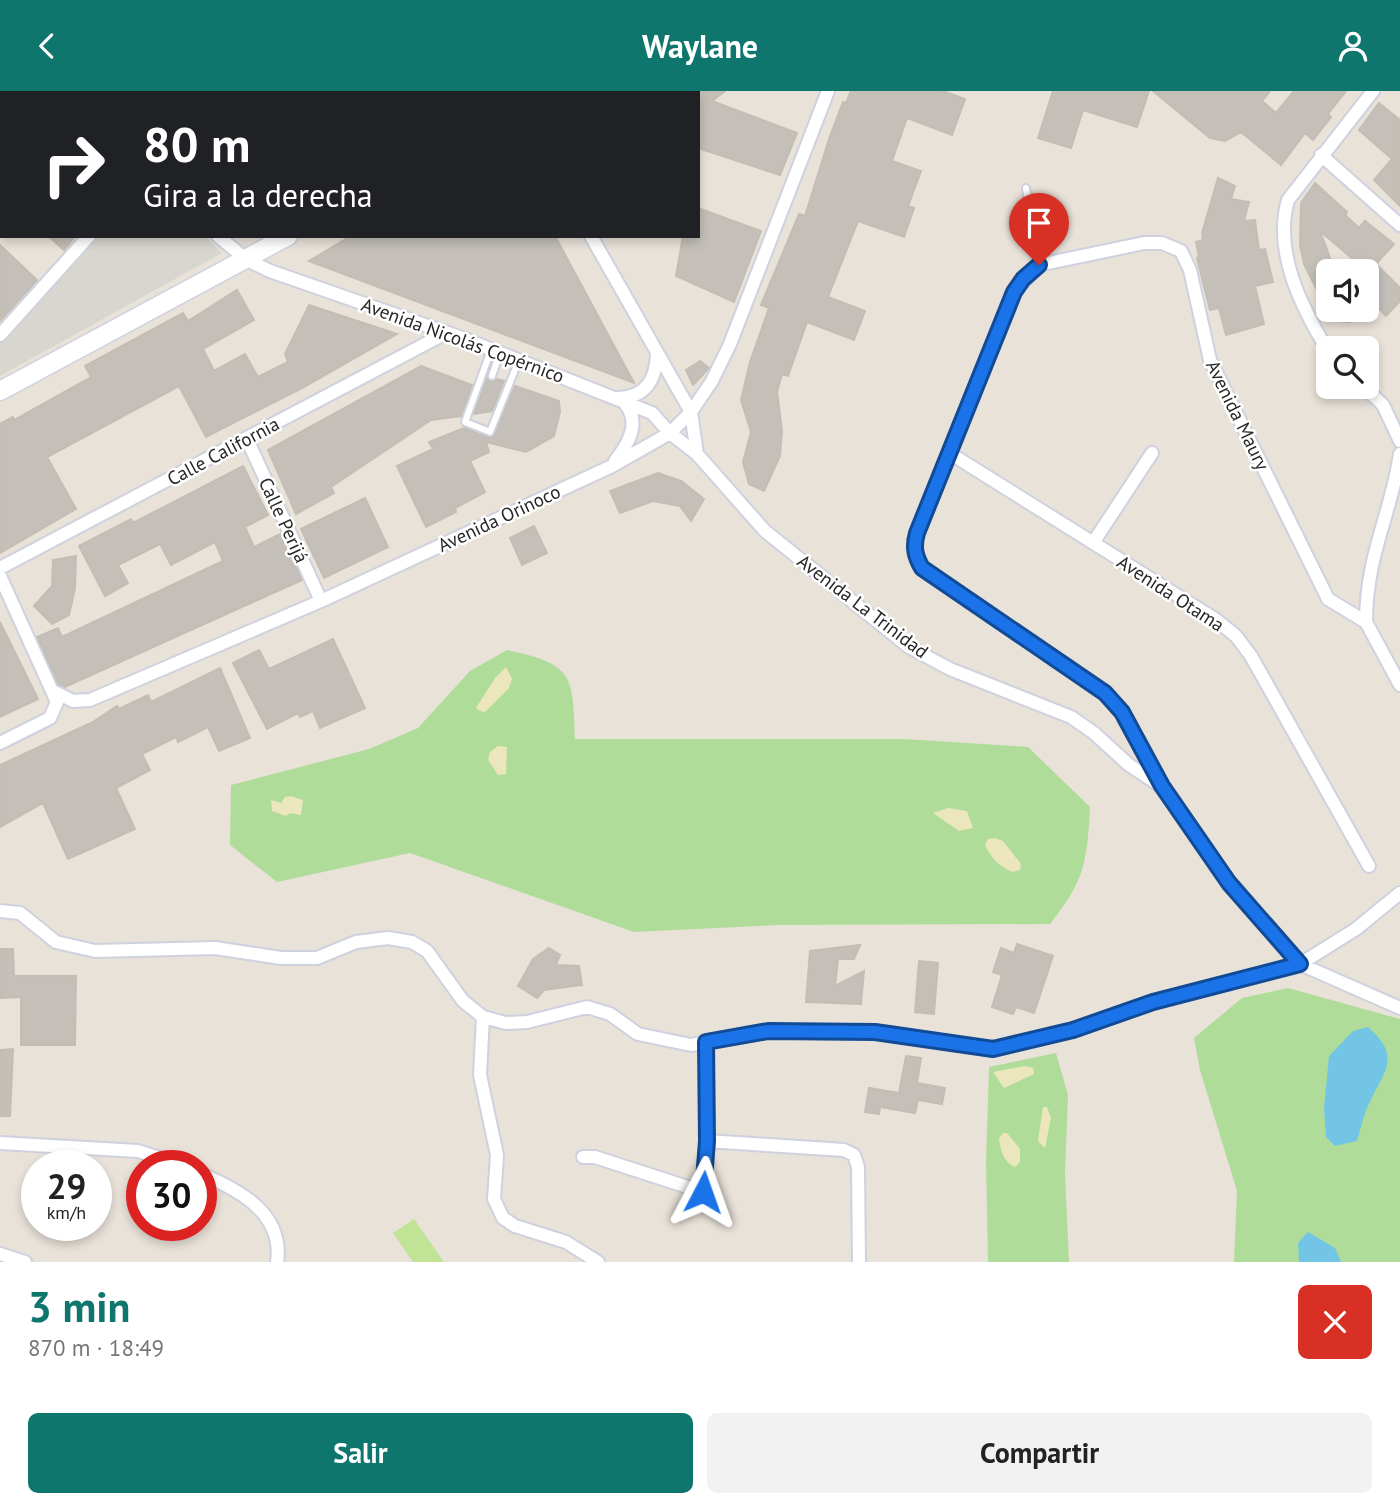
<!DOCTYPE html>
<html lang="es">
<meta charset="utf-8">
<style>
:root{--surface:#fff;--page:#f2f2f2;--text:#222;--muted:#767676;--accent:#0f766e}
body{margin:0;font-family:"PT Sans",sans-serif;background:var(--page);color:var(--text);height:100vh;display:flex;flex-direction:column;font-size:26px;white-space:nowrap}
*{box-sizing:border-box;margin:0}
p{font-size:23px;color:var(--muted)}
.icon{flex:none;width:38px;height:38px;fill:none;stroke:currentColor;stroke-width:2;stroke-linecap:round;stroke-linejoin:round}
.map{position:relative;height:1171px;overflow:hidden}
.details{display:flex;flex-direction:column;background:var(--surface);flex:1}
.details>*{flex:none}
.banner{position:absolute;left:0px;top:0px;width:700px;height:147px;box-shadow:0 4px 10px #0003;background:#202124;color:#fff;overflow:hidden}
.fabs{position:absolute;left:1316px;top:168px;display:grid;gap:14px}
.fabs a{display:grid;place-items:center;width:63px;height:63px;border-radius:10px;background:var(--surface);box-shadow:0 4px 10px #0003;font-size:35px}
.speed{position:absolute;left:21px;top:1059px;display:flex;gap:14px;font-size:35px;font-weight:700;text-align:center}
.speed>*{display:grid;place-content:center;width:91px;height:91px;border-radius:50%;background:var(--surface);box-shadow:0 4px 10px #0003;line-height:1}
.speed small{font-size:18px;font-weight:400}
.speed .limit{border:10px solid #d22;background:#fff;color:#111}
.pin{position:absolute;display:grid;place-items:center;width:60px;height:60px;color:#fff;margin:-72px -30px;border-radius:50% 50% 50% 0;rotate:-45deg;box-shadow:0 0 7px #0007}
.pin .icon{rotate:45deg}
.me{position:absolute;width:77px;margin:-38px;rotate:4deg;stroke-linejoin:round;filter:drop-shadow(0 0 5px #0008)}
.turn{display:flex;align-items:center;gap:24px;height:147px;padding:0 28px;font-size:32px}
.turn .icon{width:91px;height:91px;stroke-width:2.5}
.turn b{display:block;font-size:49px;line-height:60px}
.round{display:grid;place-items:center;flex:none;width:74px;height:74px;border-radius:10px;background:var(--page)}
.overview{display:flex;align-items:center;justify-content:space-between;height:119px;padding:0 28px}
h1{font-size:42px;font-weight:700;line-height:52px;color:var(--accent)}
.action{display:flex;gap:14px;margin-top:auto;padding:14px 28px}
.action a{flex:1;height:80px;border-radius:10px;background:var(--accent);color:#fff;font-size:28px;font-weight:700;line-height:80px;text-align:center}
.action a+a{background:var(--page);color:var(--text)}
header{display:flex;justify-content:space-between;align-items:center;height:91px;padding:0 28px;background:var(--accent);color:#fff;font-size:32px;font-weight:700}
.map>svg:first-child{display:block}
</style>
<header><svg class="icon" aria-label="back" viewBox="0 0 24 24"><path d="M15 5l-7 7 7 7"/></svg>Waylane<svg class="icon" aria-label="person" viewBox="0 0 24 24"><circle cx="12" cy="8" r="4"/><path d="M4 21q1-7 8-7t8 7"/></svg></header>
<div class="map">
<svg width="1400" height="1171" viewBox="0 0 1400 1171">
<rect width="100%" height="100%" fill="#e9e2d9"/>
<!-- green -->
<path fill="#afdc99" d="M507 559C573 573 573 583 575 648H904L1028 656 1090 716C1087 771 1085 789 1050 833L778 834 634 841 410 762 277 791 230 754 231 694 369 658 418 637 470 580Z
M1288 897 1400 928V1171H1234L1237 1100 1200 979 1194 947 1242 907Z
M1056 962 1068 1004 1065 1082 1069 1171H988L986 1070 989 976Z"/>
<!-- sand -->
<path fill="#ece6bd" d="M506 576 512 588 509 597 485 621 480 620 476 617 495 587Z
M498 655 507 656 506 683 498 684 488 669 490 661Z
M291 705 303 709 301 724 290 722 286 725 272 720 271 709 281 712 285 706Z
M948 717 967 720 973 737 959 740 933 722Z
M995 747 1003 750 1021 773 1020 779 1012 781C999 775 991 767 985 754L988 748Z
M1025 975 1033 977 1034 983 1004 997 993 981Z
M1043 1016H1047L1051 1027 1045 1057 1038 1050Z
M1003 1042H1007L1020 1058V1071L1015 1076C1003 1071 1001 1060 999 1048Z"/>
<!-- pitch -->
<path fill="#c1e395" d="M414 1128 444 1171H413L393 1142Z"/>
<!-- plaza -->
<path fill="#d9d5cf" d="M97 145H205L222 162 0 285V250Z"/>
<!-- water -->
<path fill="#72c5e5" d="M1368 936C1400 965 1387 976 1371 1009 1364 1021 1361 1037 1357 1050L1335 1055 1326 1046 1324 1017 1329 965 1353 940Z
M1308 1141 1335 1157 1341 1171H1299L1298 1152Z"/>
<!-- building -->
<path fill="#c4bfb9" stroke="#c3beb3" stroke-width="2" d="M698 0H725L712 10 797 42 780 84 698 57Z
M851 0H943L965 8 952 44 907 27 892 70 921 80 908 115 914 117 904 146 858 130 828 206 865 220 854 249 807 231 788 285 782 283 777 301 782 339 780 365 764 400 749 393 743 371 751 341 741 309 750 271 769 217 761 214 799 123 805 125 829 48 843 11 846 12Z
M1053 0H1149L1137 36 1083 19 1071 57 1038 47Z
M1153 0H1270L1262 10 1276 22 1294 0H1346L1328 23 1331 26 1313 49 1305 42 1281 74 1241 41 1225 50 1210 47Z
M1379 12 1400 29V115L1374 89 1392 68 1359 39Z
M1218 87 1235 95 1231 108 1249 111 1244 130 1255 129 1259 159 1265 158 1273 191 1255 195 1264 233 1226 244 1219 217 1210 219 1197 167 1199 166 1196 151 1203 149 1202 142Z
M1315 92 1347 121 1345 124 1359 137 1365 130 1394 153 1376 173 1400 197V210L1386 225 1367 204V180L1320 140 1335 180H1328V221L1304 173 1300 154 1301 112Z
M698 117 761 140 734 211 676 185 683 145H698Z
M48 145H75L64 159Z
M351 145H446L447 149 455 145H555L634 292 309 170Z
M0 154 37 189 0 230Z
M237 199 254 229 203 258 214 280 245 263 258 286 288 271 285 263 309 214 397 243 302 297 206 346 179 295 47 366 76 418 0 462V333L13 326 14 329 91 286 85 275 183 222 188 230Z
M1329 219H1362L1350 231 1338 230Z
M700 270 709 277 693 294 686 279Z
M421 275 472 294 461 325 431 329 331 396 334 402 296 423 268 359Z
M487 287 491 291 497 288 504 290 492 320 474 323Z
M515 295 559 310 560 321 554 345 526 361 486 351 489 361 470 370 485 401 455 417 456 421 426 436 397 375 433 358 429 351 464 337 493 346Z
M243 375 268 424 245 436 254 456 280 443 302 489 65 596 58 593 37 546 58 537 62 546 223 470 215 451 171 474 160 453 118 474 128 492 105 505 79 455 131 428 133 432Z
M658 382 681 390 704 408 691 430 680 415 653 410 620 422 610 400Z
M365 407 388 456 324 487 301 438Z
M534 435 547 462 522 474 510 447Z
M76 465 75 497 69 524 52 533 34 515 52 495 53 469Z
M0 531 38 608 0 626Z
M333 548 365 617 320 637 313 620 300 626 298 622 267 638 233 572 259 559 269 578Z
M220 577 250 647 219 660 208 636 178 651 176 646 142 663 150 679 116 697 135 738 68 768 43 712 0 736V674L93 631 117 615 119 618 148 604 151 611Z
M1017 853 1053 865 1034 922 1016 916 1013 923 992 916 1002 884 993 881 1001 857 1014 862Z
M860 854 854 868H838L835 895 864 880 861 913 806 911 810 860Z
M549 857 560 864 556 874 579 875 582 894 544 899 537 907 518 895 533 868Z
M0 858H13L14 885H76L75 954H21V906L0 907Z
M919 870 938 872 934 923 915 921Z
M13 958 10 1025H0V959Z
M906 965 921 967 917 992 945 997 942 1013 918 1009 915 1022 880 1016 879 1023 865 1021 869 997 899 1002Z"/>
<g fill="none" stroke-linecap="round" stroke-linejoin="round">
<!-- lane casing -->
<g stroke="#cfd1df" stroke-width="10">
<path id="lane" d="M73 0 78 2
M1026 97 1039 174
M491 259 465 331 490 341 519 269
M492 285 500 262"/>
</g>
<!-- street casing -->
<g stroke="#cfd1df" stroke-width="16">
<path id="street" d="M63 0 65 2
M509 0 510 2
M16 2 18 0
M252 2 253 0
M0 19 2 17
M1321 64 1400 134
M218 145 247 169 270 180 465 248 652 322 670 342 697 363 765 440 909 556 950 578 1071 626 1094 642 1129 674 1161 695
M591 145 691 321 697 363
M0 244 89 145
M1328 260C1302 217 1273 161 1288 109L1373 0
M1364 296 1383 314 1400 350
M619 307C646 306 656 288 657 263
M247 348 321 510
M951 363 1215 528 1236 545 1251 565 1369 775
M615 370C630 351 642 329 622 309
M1093 452 1152 362
M0 477 446 242
M0 485 57 611 50 627 0 652
M1366 531C1366 465 1391 423 1400 363
M1400 594 1366 531 1328 508 1210 269 1190 179 1181 160 1162 152H1144L1039 174 1014 201 917 442C913 456 915 465 922 477L1105 602 1122 621 1162 695 1229 792 1300 873 1400 917
M55 601 73 610 90 609 321 510 612 375 670 342 691 321 712 290 730 253 828 0
M0 820 20 822 56 851 95 860 215 857 281 867H317L356 851 388 847 412 851 427 860 463 910 483 926 506 932 527 931 587 916 610 923 638 943 691 954 768 940 875 941 993 958 1073 939 1152 911 1300 873 1356 838 1400 802
M483 926 480 984 497 1064 494 1108 503 1127 515 1135 566 1151 598 1171
M707 1050 844 1059 854 1064 858 1076 859 1171
M0 1052 138 1060 181 1074
M583 1066H595L703 1101 707 1050 706 951
M201 1083C240 1099 284 1123 277 1171
M0 1163 25 1171"/>
</g>
<!-- secondary casing -->
<g stroke="#cfd1df" stroke-width="21">
<path id="secondary" d="M541 2 544 0
M0 300 288 145"/>
</g>
<!-- lane -->
<use href="#lane" stroke="#fff" stroke-width="6"/>
<!-- street -->
<use href="#street" stroke="#fff" stroke-width="12"/>
<!-- secondary -->
<use href="#secondary" stroke="#fff" stroke-width="18"/>
</g>
<g fill="none" stroke-linecap="round" stroke-linejoin="round">
<!-- route casing -->
<g stroke="#114b97" stroke-width="18">
<path id="route" d="M703 1101 707 1050 706 951 768 940 875 941 993 958 1073 939 1153 911 1300 873 1229 792 1162 695 1122 621 1105 602 922 477C915 465 913 456 917 442L1014 201 1023 188 1039 174"/>
</g>
<!-- route -->
<use href="#route" stroke="#1a73e8" stroke-width="12"/>
</g>
<g text-anchor="middle" dominant-baseline="central" stroke-width="5" stroke-linejoin="round" paint-order="stroke">
<!-- street labels -->
<g font-size="19" fill="#272727" stroke="#fff">
<text transform="translate(463 249) rotate(20)">Avenida Nicolás Copérnico</text>
<text transform="translate(1238 324) rotate(64)">Avenida Maury</text>
<text transform="translate(223 360) rotate(-28)">Calle California</text>
<text transform="translate(499 427) rotate(-25)">Avenida Orinoco</text>
<text transform="translate(284 429) rotate(65)">Calle Perijá</text>
<text transform="translate(1171 502) rotate(33)">Avenida Otama</text>
<text transform="translate(863 515) rotate(37)">Avenida La Trinidad</text>
</g>
</g>
</svg>
<div class="fabs">
<a><svg class="icon" aria-label="sound" viewBox="0 0 24 24"><path d="M4 9h4l5-4v14l-5-4H4zM17 9q2 3 0 6"/></svg></a>
<a><svg class="icon" aria-label="search" viewBox="0 0 24 24"><circle cx="10" cy="10" r="6"/><path d="M15 15l6 6"/></svg></a>
</div>
<div class="speed"><div>29<small>km/h</small></div><div class="limit">30</div></div>
<div class="pin" style="left:1039px;top:174px;background:#d93025"><svg class="icon" aria-label="arrive" viewBox="0 0 24 24"><path d="M6 21V4h12l-3 4 3 4H6"/></svg></div>
<svg class="me" style="left:703px;top:1101px" viewBox="-20 -20 40 40"><path d="M0-17L14 15 0 8-14 15z" fill="#1a73e8" stroke="#fff" stroke-width="4"/></svg>
<div class="banner">
<div class="turn"><svg class="icon" aria-label="right" viewBox="0 0 24 24"><path d="M7 20v-9h11M14 6l5 5-5 5"/></svg><div><b>80 m</b>Gira a la derecha</div></div>
</div>
</div>
<section class="details">
<div class="overview"><div><h1>3 min</h1><p>870 m · 18:49</p></div><a class="round" style="background:#d93025;color:#fff"><svg class="icon" aria-label="close" viewBox="0 0 24 24"><path d="M6 6l12 12M18 6L6 18"/></svg></a></div>
<div class="action"><a>Salir</a><a>Compartir</a></div>
</section>
